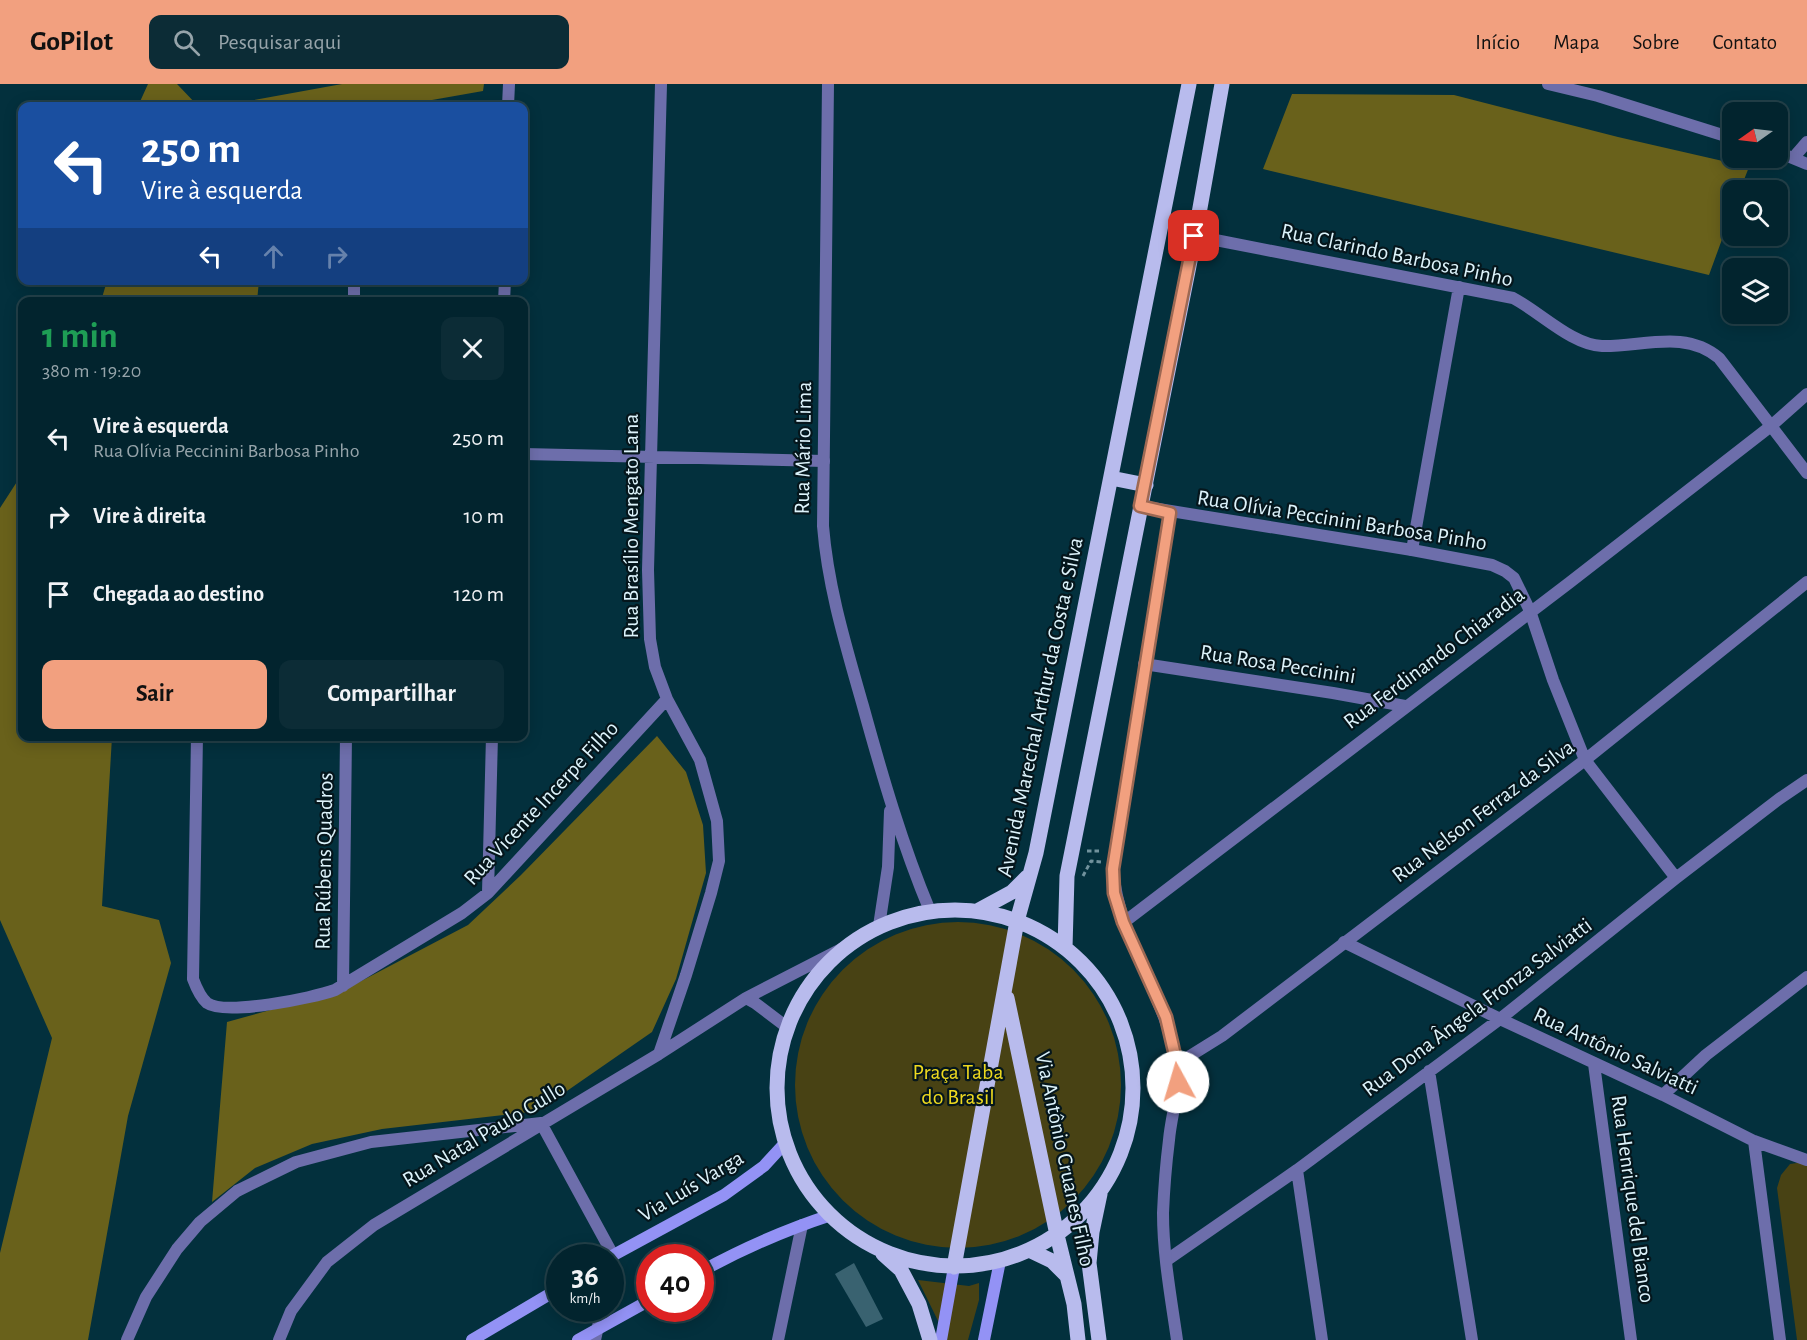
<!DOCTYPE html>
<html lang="pt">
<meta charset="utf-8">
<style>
:root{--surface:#02242e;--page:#0c2c36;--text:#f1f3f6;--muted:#96a4aa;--line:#23414a;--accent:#f2a07f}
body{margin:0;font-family:"Alegreya Sans",sans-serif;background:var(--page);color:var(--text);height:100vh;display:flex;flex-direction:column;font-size:22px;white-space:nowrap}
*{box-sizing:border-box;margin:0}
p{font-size:20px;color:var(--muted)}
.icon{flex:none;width:33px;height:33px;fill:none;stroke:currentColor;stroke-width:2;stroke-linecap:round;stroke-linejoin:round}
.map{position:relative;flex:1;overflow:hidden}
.side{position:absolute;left:18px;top:213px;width:510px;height:444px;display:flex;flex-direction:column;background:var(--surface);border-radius:12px;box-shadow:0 3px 15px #0003,0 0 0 2px var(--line)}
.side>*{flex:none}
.guide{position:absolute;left:18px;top:18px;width:510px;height:183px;border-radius:12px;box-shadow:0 3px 15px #0003,0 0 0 2px var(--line);background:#1a4fa0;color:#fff;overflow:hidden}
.needle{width:39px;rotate:256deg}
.buttons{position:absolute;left:1722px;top:18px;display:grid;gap:12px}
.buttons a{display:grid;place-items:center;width:66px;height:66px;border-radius:12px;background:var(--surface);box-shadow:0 3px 15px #0003,0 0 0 2px var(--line);font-size:30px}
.speed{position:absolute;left:546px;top:1160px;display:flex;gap:12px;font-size:30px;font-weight:700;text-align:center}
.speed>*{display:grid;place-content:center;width:78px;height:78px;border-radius:50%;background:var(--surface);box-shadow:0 3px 15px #0003,0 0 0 2px var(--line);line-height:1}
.speed small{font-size:15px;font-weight:400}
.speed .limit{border:9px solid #d22;background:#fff;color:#111}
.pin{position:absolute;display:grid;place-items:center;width:51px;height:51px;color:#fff;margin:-26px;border-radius:12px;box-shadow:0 3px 9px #0006}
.me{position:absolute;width:66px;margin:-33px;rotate:354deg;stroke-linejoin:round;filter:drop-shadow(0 0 4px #0008)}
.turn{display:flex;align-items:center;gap:21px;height:126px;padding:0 24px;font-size:27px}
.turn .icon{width:78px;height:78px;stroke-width:2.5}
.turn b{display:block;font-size:42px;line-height:51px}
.lanes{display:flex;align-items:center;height:57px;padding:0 24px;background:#0003;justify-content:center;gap:30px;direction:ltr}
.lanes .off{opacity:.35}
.round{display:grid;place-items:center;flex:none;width:63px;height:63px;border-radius:12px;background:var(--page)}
.head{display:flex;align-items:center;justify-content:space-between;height:102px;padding:0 24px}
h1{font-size:36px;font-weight:600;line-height:45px;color:#1e9e55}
.primary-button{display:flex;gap:12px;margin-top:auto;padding:12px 24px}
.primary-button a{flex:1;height:69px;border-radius:12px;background:var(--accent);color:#111;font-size:24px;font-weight:600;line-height:69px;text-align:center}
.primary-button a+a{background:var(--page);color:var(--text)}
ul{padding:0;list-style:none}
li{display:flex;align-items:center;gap:18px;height:78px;padding:0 24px}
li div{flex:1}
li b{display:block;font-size:22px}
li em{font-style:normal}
header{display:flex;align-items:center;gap:36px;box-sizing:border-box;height:84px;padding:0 30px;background:var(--accent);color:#111}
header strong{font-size:28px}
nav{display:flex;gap:33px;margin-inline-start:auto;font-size:21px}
.search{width:420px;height:54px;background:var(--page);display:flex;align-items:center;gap:15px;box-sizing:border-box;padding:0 21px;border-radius:12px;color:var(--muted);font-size:22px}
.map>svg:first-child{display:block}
</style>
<header>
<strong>GoPilot</strong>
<div class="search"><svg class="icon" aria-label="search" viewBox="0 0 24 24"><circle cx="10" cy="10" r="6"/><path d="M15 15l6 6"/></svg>Pesquisar aqui</div>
<nav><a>Início</a><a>Mapa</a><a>Sobre</a><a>Contato</a></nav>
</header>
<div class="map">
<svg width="1807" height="1256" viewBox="0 0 1807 1256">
<rect width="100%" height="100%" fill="#03303d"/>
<!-- green -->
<path fill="#484214" d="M795 1001a163 163 0 1 1 326 0a163 163 0 1 1-326 0Z
M1804 1078 1807 1079V1256H1797L1777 1104 1781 1091 1790 1080Z
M918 1196 969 1202 979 1199V1216L968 1256H944L942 1245Z"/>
<!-- forest -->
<path fill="#69611b" d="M148 0H177L198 22H138Z
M342 0H484L483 7 415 19 414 22H221Z
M1292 10 1454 11 1618 53 1749 83 1740 106H1732V128L1709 191 1263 85Z
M107 197V196L259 197 257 217H101Z
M22 390V652L112 653 102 822 159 836 171 879 128 1032 88 1256H0V1169L52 954 0 836V424Z
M657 652 686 688 703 741 706 789 676 895 652 948 538 1027 382 1045 312 1060 255 1084 212 1118 227 938 346 905 468 841 521 791Z"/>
<!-- building -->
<path fill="#396270" d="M854 1179 883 1235 866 1243 835 1190Z"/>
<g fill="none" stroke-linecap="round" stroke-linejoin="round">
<!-- path -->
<path stroke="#71929d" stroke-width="3" stroke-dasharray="4.5 3" stroke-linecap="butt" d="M1087 767H1102
M1083 792 1091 777 1101 778"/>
<!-- minor -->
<path stroke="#6d6eab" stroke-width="12" d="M508 22 509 0
M1794 73 1807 58
M1195 152 1513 214C1540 228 1572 261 1602 262 1642 263 1685 245 1719 274L1807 389
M354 218V196
M504 218 505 196
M524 370 824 377
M1412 466 1459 203
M1144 580 1333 609 1405 622
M197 652 193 895C196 903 200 913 207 919 225 932 313 914 335 906L462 829 488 809 667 615
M1585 676 1676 794
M488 809 492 652
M1344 858 1500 935 1663 1011 1754 1057 1807 1076
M343 902 346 652
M746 914 755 919 788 944
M659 970 686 891 711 809 719 777 717 737 700 676 667 615 655 583 650 555 648 486 661 0
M1594 980 1631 1256
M1429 987 1472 1256
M1663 1011 1706 971 1807 893
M1754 1057 1780 1256
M1297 1086 1322 1256
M1167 1176 1297 1086 1500 935 1676 794 1779 715 1807 696
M127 1256 146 1213 177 1165 200 1138 237 1107 296 1078 371 1058 541 1039 613 1171 610 1185
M279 1256 291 1227 327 1178 374 1141 659 970 746 914 849 861
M595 1256 602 1224
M778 1256 802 1141"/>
<!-- tertiary -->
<path stroke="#6d6eab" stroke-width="12" d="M828 0 823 442C828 504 846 562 863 622 882 691 902 760 930 827
M1548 0 1598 12 1732 54
M1778 68 1807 80
M1140 422 1412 466 1492 481 1505 487 1514 494 1530 527 1553 596 1585 676
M1170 429 1113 785C1118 855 1165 910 1177 979 1181 1004 1171 1031 1169 1056 1166 1080 1164 1105 1163 1129 1163 1171 1171 1214 1177 1256
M1123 839 1569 499 1771 342 1807 310
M879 842 888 783 890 727
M1177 980 1222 952 1585 676 1807 498"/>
<!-- secondary -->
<path stroke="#9392f5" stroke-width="12" d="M610 1173 724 1111 764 1082 786 1058
M700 1188C742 1165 785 1146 831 1131
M472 1256 560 1204
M578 1256 650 1216
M941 1256 954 1183
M984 1256 1000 1177"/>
<!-- primary -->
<path stroke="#b8bbed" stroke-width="15" d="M1111 394 1146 401
M777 1004a178 178 0 1 1 356 0a178 178 0 1 1-356 0Z
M977 827 1012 808 1027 793
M1065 864 1067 792 1195 152 1222 0
M1007 914 1057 1151 1074 1220 1078 1256
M1029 1166 1052 1177 1066 1191
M883 1170 901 1186 919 1220 930 1256
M954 1183 1017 837 1036 769 1189 0
M1099 1256 1089 1179 1092 1148 1100 1110"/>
</g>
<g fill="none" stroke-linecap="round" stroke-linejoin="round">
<!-- route casing -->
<g stroke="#9d6853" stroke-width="15">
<path id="route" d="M1178 998 1177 980 1166 933 1123 838 1114 809 1113 785 1170 429 1140 422 1194 152"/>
</g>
<!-- route -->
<use href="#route" stroke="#f2a07f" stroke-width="10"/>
</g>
<g text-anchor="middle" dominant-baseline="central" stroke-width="4.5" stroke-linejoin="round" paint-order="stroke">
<!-- street labels -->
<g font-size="22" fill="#ddf3fb" stroke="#05161c">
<text transform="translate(1397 171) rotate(12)">Rua Clarindo Barbosa Pinho</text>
<text transform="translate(803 364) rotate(-89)">Rua Mário Lima</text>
<text transform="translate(1342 436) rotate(9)">Rua Olívia Peccinini Barbosa Pinho</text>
<text transform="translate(631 442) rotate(-90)">Rua Brasílio Mengato Lana</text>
<text transform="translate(1434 574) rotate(-37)">Rua Ferdinando Chiaradia</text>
<text transform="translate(1278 580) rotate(9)">Rua Rosa Peccinini</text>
<text transform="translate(1040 623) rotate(-78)">Avenida Marechal Arthur da Costa e Silva</text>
<text transform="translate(541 719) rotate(-47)">Rua Vicente Incerpe Filho</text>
<text transform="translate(1483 727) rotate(-37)">Rua Nelson Ferraz da Silva</text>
<text transform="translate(324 777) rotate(-89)">Rua Rúbens Quadros</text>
<text transform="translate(1477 923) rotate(-37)">Rua Dona Ângela Fronza Salviatti</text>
<text transform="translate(1616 967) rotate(25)">Rua Antônio Salviatti</text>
<text transform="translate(484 1050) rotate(-31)">Rua Natal Paulo Gullo</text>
<text transform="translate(1065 1075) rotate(78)">Via Antônio Cruanes Filho</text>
<text transform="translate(691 1102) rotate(-31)">Via Luís Varga</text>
<text transform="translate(1633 1115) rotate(82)">Rua Henrique del Bianco</text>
</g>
<!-- park labels -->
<g font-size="22" fill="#edd91f" stroke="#05161c">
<text x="958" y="988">Praça Taba<tspan x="958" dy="25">do Brasil</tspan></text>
</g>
</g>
</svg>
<div class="buttons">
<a><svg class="needle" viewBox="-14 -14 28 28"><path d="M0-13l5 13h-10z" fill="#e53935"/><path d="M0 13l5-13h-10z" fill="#96a4aa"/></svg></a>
<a><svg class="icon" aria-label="search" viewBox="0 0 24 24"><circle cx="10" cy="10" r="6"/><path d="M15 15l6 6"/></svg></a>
<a><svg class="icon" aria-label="layers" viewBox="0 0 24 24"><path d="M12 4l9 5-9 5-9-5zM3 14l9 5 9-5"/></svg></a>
</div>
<div class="speed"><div>36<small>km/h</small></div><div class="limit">40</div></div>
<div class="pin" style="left:1194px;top:152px;background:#d93025"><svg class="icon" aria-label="arrive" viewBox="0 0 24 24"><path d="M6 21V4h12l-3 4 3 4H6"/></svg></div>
<svg class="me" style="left:1178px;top:998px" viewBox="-20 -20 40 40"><circle r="19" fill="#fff"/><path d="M0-13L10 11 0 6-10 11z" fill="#f2a07f"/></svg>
<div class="guide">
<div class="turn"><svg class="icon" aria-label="left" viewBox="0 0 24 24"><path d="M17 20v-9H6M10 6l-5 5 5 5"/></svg><div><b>250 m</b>Vire à esquerda</div></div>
<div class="lanes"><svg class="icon" aria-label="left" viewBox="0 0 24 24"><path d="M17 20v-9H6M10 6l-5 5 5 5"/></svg><svg class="icon off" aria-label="ahead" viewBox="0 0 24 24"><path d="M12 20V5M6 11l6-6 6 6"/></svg><svg class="icon off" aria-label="right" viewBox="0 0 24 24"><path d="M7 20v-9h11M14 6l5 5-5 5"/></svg></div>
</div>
<section class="side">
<div class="head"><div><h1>1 min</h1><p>380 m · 19:20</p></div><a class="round"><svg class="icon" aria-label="close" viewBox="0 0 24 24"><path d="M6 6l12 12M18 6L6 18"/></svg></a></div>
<ul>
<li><svg class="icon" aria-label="left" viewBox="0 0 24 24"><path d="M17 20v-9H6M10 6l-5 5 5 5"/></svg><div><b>Vire à esquerda</b><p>Rua Olívia Peccinini Barbosa Pinho</p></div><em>250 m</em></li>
<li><svg class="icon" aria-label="right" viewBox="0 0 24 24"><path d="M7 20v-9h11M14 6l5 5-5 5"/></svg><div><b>Vire à direita</b></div><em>10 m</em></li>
<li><svg class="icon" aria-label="arrive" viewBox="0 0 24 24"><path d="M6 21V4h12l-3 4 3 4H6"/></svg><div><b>Chegada ao destino</b></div><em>120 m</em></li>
</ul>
<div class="primary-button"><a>Sair</a><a>Compartilhar</a></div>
</section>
</div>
